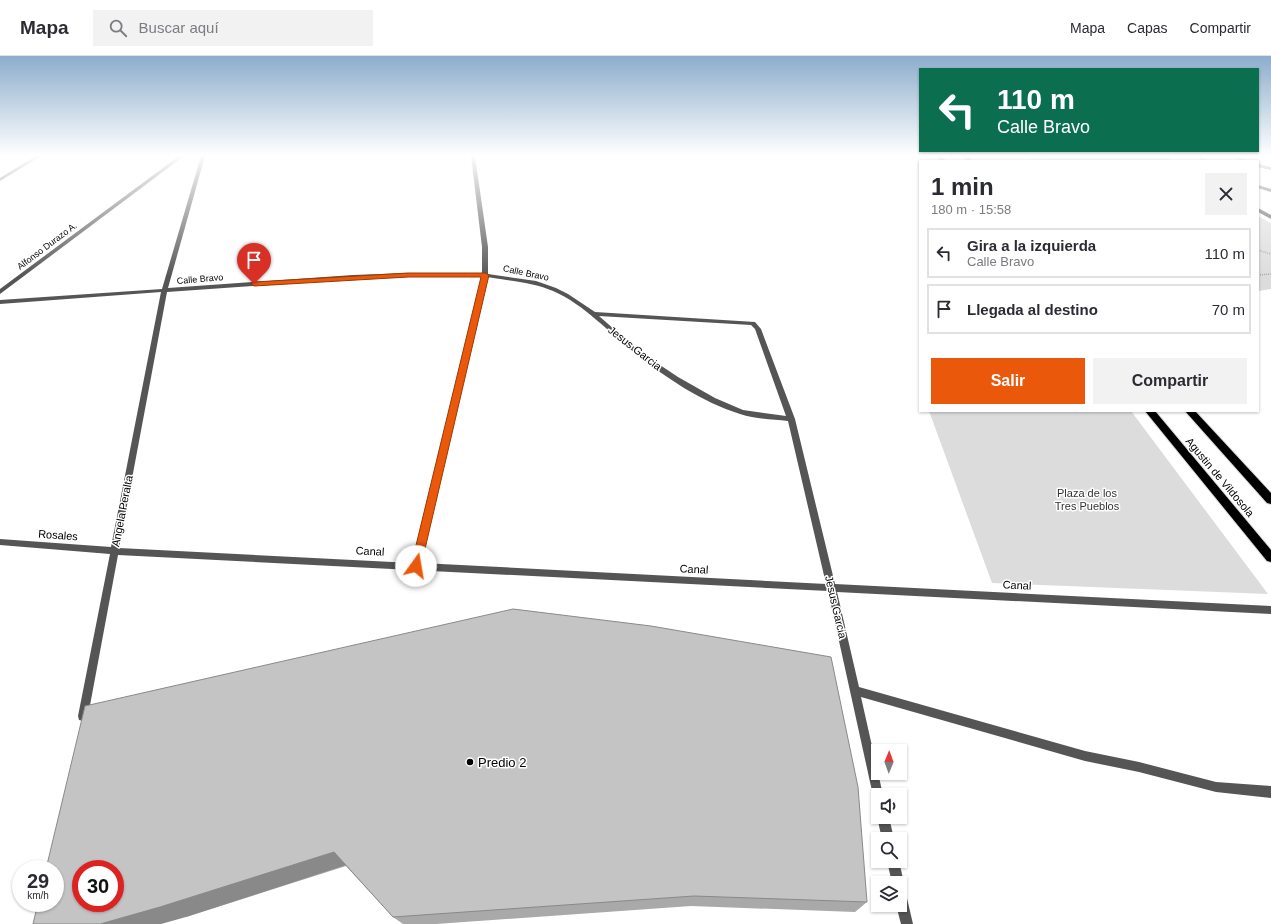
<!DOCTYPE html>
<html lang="es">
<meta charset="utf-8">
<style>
:root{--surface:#fff;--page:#f2f2f3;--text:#2b2b33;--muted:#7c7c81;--line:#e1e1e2;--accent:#ea580c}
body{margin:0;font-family:Arial,sans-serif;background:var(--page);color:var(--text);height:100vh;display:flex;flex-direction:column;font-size:15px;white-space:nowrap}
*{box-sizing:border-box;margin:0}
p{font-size:13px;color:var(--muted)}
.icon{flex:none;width:22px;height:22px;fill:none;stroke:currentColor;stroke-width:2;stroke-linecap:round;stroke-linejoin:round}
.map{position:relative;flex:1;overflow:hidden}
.sheet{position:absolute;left:919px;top:104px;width:340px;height:252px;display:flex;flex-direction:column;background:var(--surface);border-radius:0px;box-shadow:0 1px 3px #0004}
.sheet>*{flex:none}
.banner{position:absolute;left:919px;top:12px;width:340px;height:84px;border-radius:0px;box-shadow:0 1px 3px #0004;background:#0b6e4f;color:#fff;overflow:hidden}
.needle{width:26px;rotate:1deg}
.fabs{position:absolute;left:871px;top:688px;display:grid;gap:8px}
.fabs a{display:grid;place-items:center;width:36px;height:36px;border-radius:0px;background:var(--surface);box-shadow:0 1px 3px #0004;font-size:20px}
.speed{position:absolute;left:12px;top:804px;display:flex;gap:8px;font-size:20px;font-weight:700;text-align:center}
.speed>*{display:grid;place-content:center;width:52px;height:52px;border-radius:50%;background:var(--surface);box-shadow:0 1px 3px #0004;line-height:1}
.speed small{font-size:10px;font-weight:400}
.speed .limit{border:6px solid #d22;background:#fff;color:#111}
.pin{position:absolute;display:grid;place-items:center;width:34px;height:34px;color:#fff;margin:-41px -17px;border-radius:50% 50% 50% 0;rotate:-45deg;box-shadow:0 0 4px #0007}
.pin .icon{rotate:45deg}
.me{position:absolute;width:44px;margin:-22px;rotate:13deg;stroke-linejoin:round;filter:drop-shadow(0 0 3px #0008)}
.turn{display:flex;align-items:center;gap:14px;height:84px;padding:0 12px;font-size:18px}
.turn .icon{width:52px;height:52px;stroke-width:2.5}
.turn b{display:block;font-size:28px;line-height:34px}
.round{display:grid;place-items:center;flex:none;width:42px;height:42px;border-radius:0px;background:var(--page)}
.headline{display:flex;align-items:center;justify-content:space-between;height:68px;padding:0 12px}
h1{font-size:24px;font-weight:700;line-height:30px}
.cta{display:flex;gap:8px;margin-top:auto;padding:8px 12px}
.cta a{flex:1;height:46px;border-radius:0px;background:var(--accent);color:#fff;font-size:16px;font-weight:700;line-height:46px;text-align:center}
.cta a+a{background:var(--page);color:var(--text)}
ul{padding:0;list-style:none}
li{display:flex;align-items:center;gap:12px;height:50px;margin:0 8px 6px;padding:0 4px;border:2px solid var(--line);border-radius:0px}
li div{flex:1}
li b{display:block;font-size:15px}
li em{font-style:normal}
header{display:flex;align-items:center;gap:24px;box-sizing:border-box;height:56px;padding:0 20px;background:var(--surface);border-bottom:1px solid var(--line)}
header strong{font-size:19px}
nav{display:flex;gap:22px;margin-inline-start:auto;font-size:14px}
.search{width:280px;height:36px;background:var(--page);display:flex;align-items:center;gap:10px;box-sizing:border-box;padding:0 14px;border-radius:0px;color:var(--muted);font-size:15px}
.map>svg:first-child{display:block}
</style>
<header>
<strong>Mapa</strong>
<div class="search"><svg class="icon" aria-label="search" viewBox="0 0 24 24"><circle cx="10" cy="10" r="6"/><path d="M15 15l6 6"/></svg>Buscar aquí</div>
<nav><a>Mapa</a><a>Capas</a><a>Compartir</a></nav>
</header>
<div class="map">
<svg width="1271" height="868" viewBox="0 0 1271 868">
<rect width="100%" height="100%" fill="#fff"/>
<!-- green -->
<path fill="#dcdcdc" d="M1258 160 1271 167V233L1258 235Z
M929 355H1131L1268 538 992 527Z"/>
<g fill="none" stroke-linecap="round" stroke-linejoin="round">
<!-- primary casing -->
<g stroke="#dbdbdb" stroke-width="2">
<path id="primary" d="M936 100H942L946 105H940Z
M962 100H968L973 105H967Z
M1145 355H1155L1271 494V506L1267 505Z
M1185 355H1195L1271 437V448L1267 447Z"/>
</g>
<!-- path -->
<path stroke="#777" stroke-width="1.5" stroke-dasharray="0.5 1.5" stroke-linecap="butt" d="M1258 194 1271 198
M1258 219 1271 218"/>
<!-- service -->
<path fill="#555" fill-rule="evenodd" d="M1197 100H1202L1207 105H1202Z
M1230 100H1236L1249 105H1242Z
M1258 108 1271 111V114L1258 111Z
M1258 129 1271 133V136L1258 132Z
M1258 152 1271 159V163L1258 156Z"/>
<!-- minor -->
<path fill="#555" fill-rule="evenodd" d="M36 100H41L0 125V122Z
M179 100H184L0 238V233Z
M201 100H205L168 232 353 219 409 217H482V191L471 100H475L488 191V218L536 225 556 232 568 238 595 256 755 266 761 273 795 363 835 528 1271 550V558L837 536 859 631 1085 695 1139 706 1216 726 1271 730V742L1216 736 1139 716 1085 705 861 641 883 739H878V746L874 744 828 535 118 499 88 660 87 664 83 665 79 664 78 660 110 498 0 489V483L111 491 161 236 0 248V244L162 233ZM409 221H482L412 507 119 492 167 236 353 223ZM487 221C509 225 533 226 553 235 585 249 608 276 635 297 666 322 702 346 740 358 755 363 772 363 788 365L826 528 421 507ZM599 260 751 269 755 273 786 360 743 354 715 342 678 321 639 295Z
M878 759V761H889L894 783H882L877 761Z
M887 805H899L904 827 902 831 900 832 904 834 906 838 913 868H901L896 849H900V827H892Z"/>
<!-- primary -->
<use href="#primary" fill="#000" fill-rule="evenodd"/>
</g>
<!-- wall -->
<path fill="#a9a9a9" d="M1028 100H1171L1169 104 1165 105H1033L1028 101Z
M85 650 867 846 855 856 691 850 436 868H403L393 861 346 810 186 861Z"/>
<!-- shaded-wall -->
<path fill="#898989" d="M1072 100H1171L1169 104 1165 105H1047L1048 102Z
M334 796 349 808 186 861 161 868H100Z"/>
<!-- building -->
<path fill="#c4c4c4" stroke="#898989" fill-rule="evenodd" d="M1050 100H1072L1048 102Z
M513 553 651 570 831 601 858 731 867 846 694 840 393 861 334 796 160 851 100 868H33L38 847H55V813H46L85 650ZM81 813H115V847H81Z"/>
<!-- sky -->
<linearGradient id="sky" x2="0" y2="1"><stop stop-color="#8cadcc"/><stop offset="0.45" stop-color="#fff"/><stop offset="1" stop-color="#fff" stop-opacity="0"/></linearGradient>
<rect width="1271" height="221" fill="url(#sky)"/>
<!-- route -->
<path fill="#ea580c" stroke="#983908" d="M408 217H485L489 219 421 510 420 513 416 514 413 513 411 510 481 221H408L254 230 251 228 254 226Z"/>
<!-- markers -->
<circle fill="#000" stroke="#fff" stroke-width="1.5" cx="470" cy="706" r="4"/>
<g text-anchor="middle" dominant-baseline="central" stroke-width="3" stroke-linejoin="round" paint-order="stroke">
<!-- far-street labels -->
<g font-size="9" fill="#000" stroke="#fff">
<text transform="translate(47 190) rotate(-37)">Alfonso Durazo A.</text>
<text transform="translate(526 217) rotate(12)">Calle Bravo</text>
<text transform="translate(200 223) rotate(-5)">Calle Bravo</text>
</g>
<!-- street labels -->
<g font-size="11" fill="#000" stroke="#fff">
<text transform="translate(635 292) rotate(38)">Jesus Garcia</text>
<text transform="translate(1220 421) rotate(50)">Agustin de Vildosola</text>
<text transform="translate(122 455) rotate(-79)">Angela Peralta</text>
<text transform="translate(58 479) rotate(4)">Rosales</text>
<text transform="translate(370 495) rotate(3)">Canal</text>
<text transform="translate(694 513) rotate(3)">Canal</text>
<text transform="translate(1017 529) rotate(3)">Canal</text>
<text transform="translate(836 551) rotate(77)">Jesus Garcia</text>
</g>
<!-- park labels -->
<g font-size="11" fill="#333" stroke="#fff">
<text x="1087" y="437">Plaza de los<tspan x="1087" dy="13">Tres Pueblos</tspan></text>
</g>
<!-- near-poi labels -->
<g font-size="13" fill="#000" stroke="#fff" text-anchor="start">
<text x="478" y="706">Predio 2</text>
</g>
</g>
</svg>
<div class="fabs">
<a><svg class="needle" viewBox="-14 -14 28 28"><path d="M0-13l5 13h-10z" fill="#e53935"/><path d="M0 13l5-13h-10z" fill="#7c7c81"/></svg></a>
<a><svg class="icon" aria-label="sound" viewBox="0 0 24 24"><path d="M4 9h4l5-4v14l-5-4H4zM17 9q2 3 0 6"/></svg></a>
<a><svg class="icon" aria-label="search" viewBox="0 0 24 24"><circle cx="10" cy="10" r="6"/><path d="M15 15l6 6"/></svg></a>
<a><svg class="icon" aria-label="layers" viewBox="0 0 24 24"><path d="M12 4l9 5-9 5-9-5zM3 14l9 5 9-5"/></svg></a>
</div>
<div class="speed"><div>29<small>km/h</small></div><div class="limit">30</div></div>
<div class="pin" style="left:254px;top:228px;background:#d93025"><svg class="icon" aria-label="arrive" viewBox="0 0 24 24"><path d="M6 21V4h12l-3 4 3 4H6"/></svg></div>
<svg class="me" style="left:416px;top:510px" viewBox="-20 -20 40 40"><circle r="19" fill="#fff"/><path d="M0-13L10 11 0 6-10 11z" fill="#ea580c"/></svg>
<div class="banner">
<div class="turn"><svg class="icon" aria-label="left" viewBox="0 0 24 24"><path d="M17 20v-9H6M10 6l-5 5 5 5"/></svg><div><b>110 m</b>Calle Bravo</div></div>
</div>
<section class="sheet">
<div class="headline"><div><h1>1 min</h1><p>180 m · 15:58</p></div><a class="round"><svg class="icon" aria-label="close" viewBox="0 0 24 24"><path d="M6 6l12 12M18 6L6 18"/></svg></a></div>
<ul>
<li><svg class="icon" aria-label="left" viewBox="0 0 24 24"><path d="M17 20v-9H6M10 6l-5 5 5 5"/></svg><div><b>Gira a la izquierda</b><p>Calle Bravo</p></div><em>110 m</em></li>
<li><svg class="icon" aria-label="arrive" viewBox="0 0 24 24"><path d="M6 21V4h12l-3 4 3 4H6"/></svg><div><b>Llegada al destino</b></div><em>70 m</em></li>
</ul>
<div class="cta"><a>Salir</a><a>Compartir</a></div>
</section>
</div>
